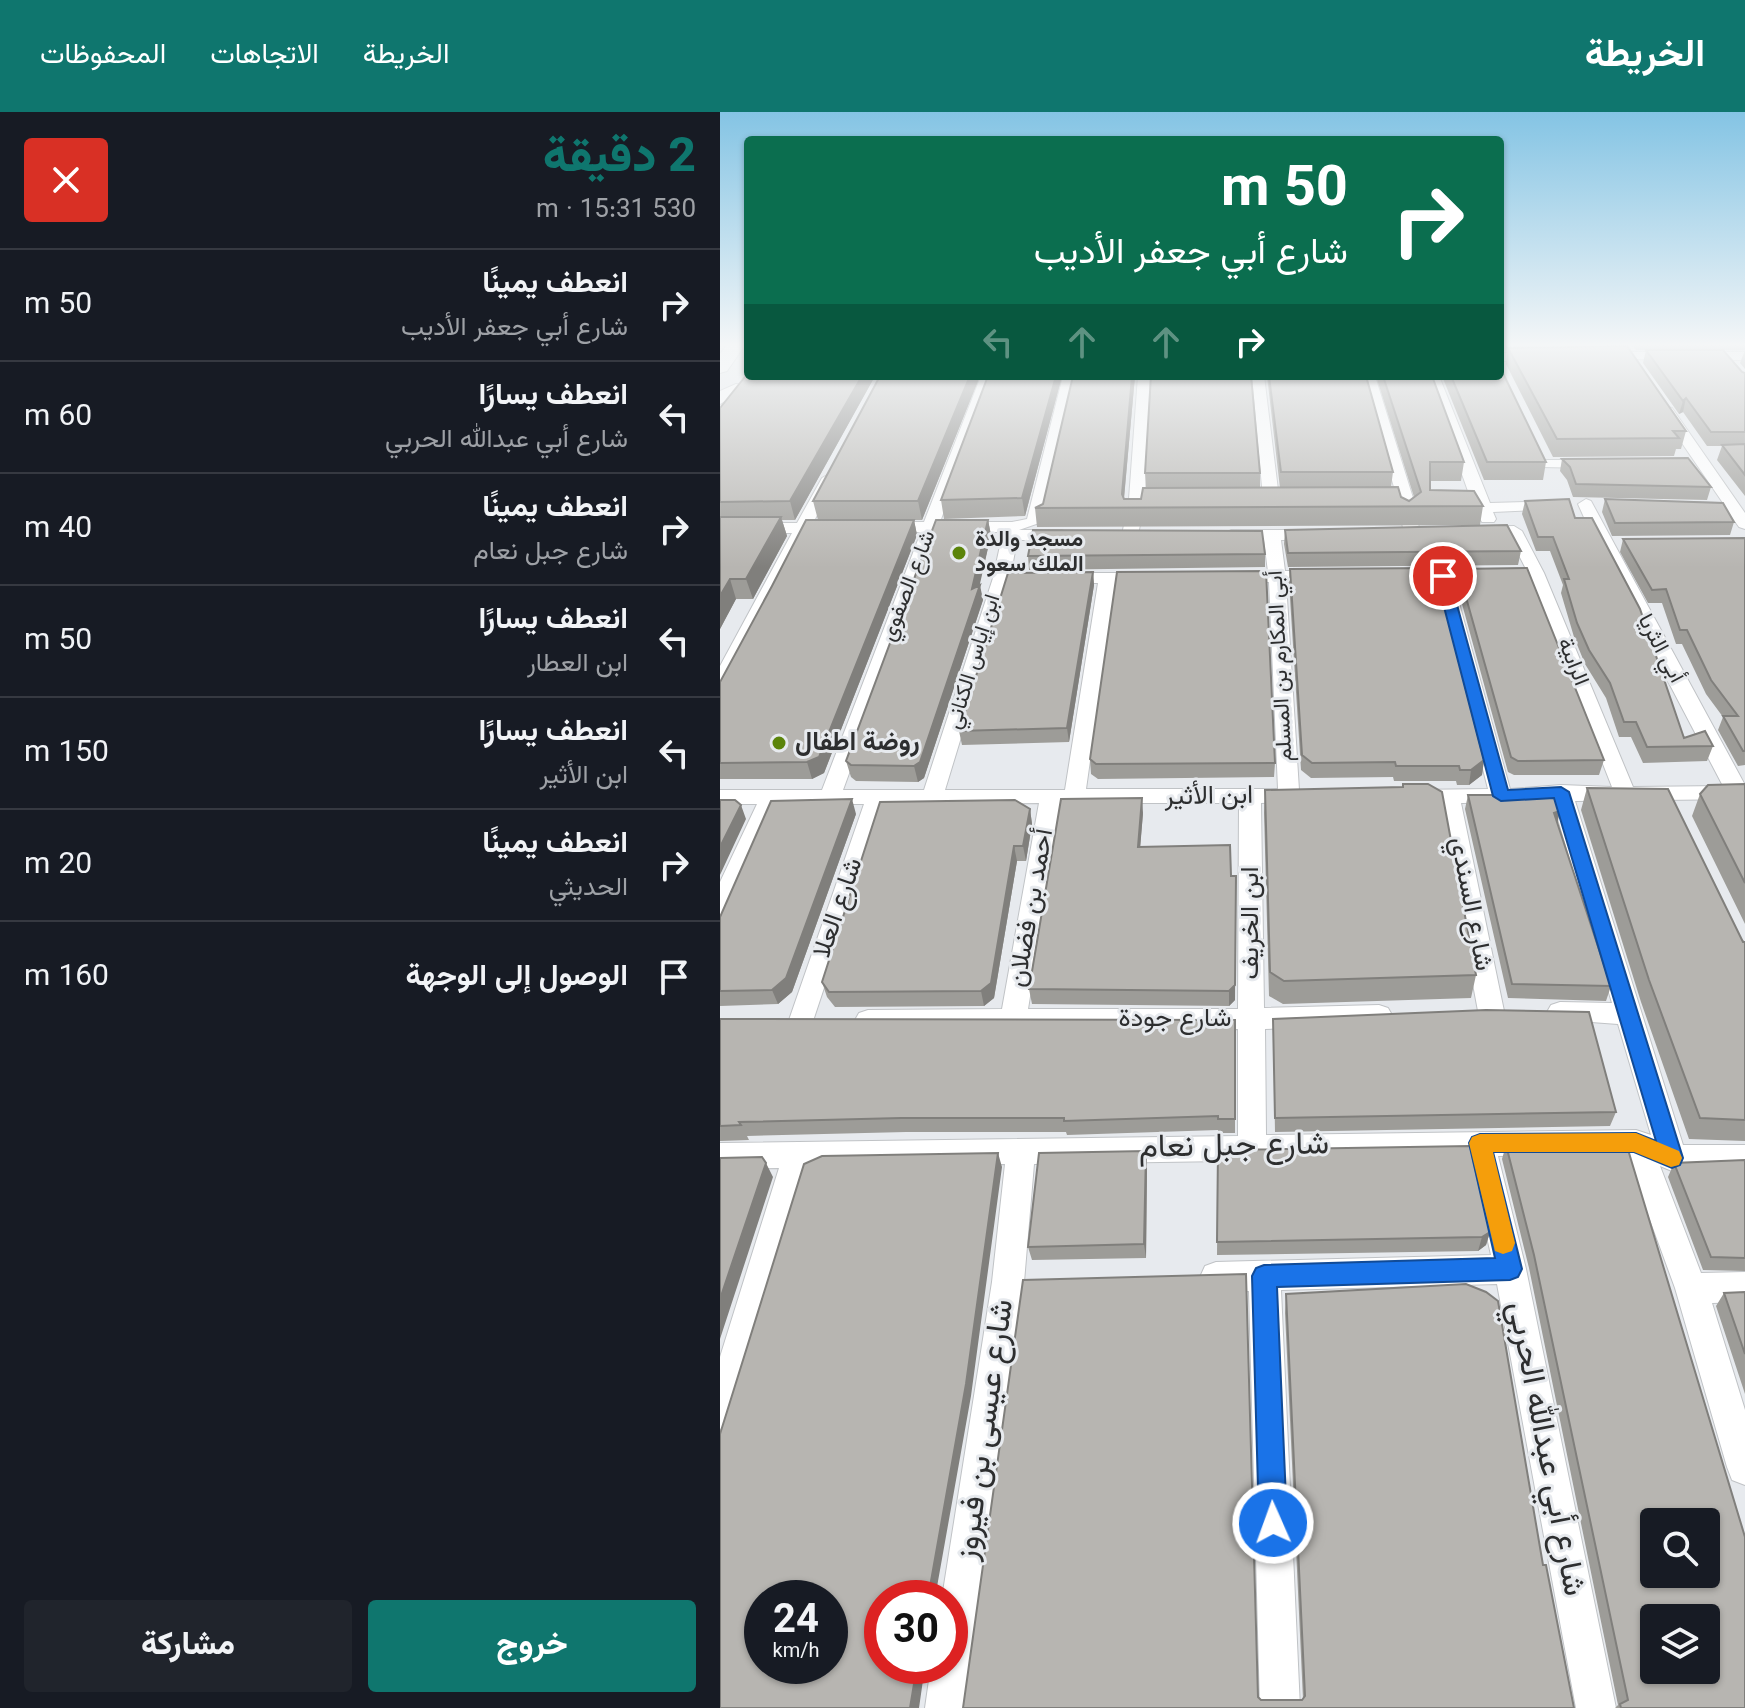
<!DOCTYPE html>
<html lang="ar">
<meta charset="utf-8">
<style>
:root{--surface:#171b24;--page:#20242c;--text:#f1f3f6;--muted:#9ea1a6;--line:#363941;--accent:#0f766e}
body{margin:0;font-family:Georgia,Vazirmatn,serif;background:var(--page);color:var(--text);direction:rtl;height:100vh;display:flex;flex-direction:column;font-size:30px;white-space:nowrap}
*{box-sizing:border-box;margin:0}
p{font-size:26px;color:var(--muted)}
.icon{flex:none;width:44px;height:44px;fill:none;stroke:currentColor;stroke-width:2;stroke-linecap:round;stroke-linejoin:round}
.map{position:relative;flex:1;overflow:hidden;direction:ltr}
.details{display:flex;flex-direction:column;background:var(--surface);width:720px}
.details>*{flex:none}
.top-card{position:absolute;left:24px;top:24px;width:760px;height:244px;border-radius:8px;box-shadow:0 2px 6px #0004;direction:rtl;background:#0b6e4f;color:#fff;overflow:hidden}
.buttons{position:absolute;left:920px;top:1396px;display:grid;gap:16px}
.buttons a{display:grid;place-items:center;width:80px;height:80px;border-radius:8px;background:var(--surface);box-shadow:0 2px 6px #0004;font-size:40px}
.speed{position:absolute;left:24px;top:1468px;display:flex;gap:16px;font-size:40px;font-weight:700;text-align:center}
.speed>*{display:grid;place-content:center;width:104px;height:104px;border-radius:50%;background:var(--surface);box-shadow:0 2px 6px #0004;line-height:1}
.speed small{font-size:20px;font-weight:400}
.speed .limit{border:12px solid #d22;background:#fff;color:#111}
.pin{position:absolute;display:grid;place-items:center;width:68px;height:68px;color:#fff;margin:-34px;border:4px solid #fff;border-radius:50%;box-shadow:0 2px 8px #0007}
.me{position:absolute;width:88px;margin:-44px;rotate:358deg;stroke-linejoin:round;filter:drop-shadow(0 0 6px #0008)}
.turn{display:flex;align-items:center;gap:28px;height:168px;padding:0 24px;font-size:36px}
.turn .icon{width:104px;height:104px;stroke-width:2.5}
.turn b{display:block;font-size:56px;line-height:68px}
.lanes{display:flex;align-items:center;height:76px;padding:0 24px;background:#0003;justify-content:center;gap:40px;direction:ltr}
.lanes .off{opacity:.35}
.round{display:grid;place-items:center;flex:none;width:84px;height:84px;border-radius:8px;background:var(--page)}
.overview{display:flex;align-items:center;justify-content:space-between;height:136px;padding:0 24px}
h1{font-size:48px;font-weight:800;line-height:60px;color:var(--accent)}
.cta{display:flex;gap:16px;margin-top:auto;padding:16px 24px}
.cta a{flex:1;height:92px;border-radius:8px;background:var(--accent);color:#fff;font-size:32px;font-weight:800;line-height:92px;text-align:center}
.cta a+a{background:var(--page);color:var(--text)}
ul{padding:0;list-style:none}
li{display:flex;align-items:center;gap:24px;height:112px;padding:0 24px;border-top:2px solid var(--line)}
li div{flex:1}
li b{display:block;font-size:30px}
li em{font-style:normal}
header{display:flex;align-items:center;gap:48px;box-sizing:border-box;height:112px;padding:0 40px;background:var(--accent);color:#fff}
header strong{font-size:38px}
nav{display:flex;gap:44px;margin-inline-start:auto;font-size:28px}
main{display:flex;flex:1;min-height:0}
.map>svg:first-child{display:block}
</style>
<header>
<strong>الخريطة</strong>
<nav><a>الخريطة</a><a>الاتجاهات</a><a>المحفوظات</a></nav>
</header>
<main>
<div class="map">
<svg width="1025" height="1596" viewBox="0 0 1025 1596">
<rect width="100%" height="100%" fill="#e7eaee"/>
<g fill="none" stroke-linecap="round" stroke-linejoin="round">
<!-- street casing -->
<g stroke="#c0c3c6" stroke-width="2">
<path id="street" d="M883 240H1025V248L879 247 877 244Z
M780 241H819L825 245 819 249H780Z
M261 264H273L220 410H292L307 407 343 264H355L322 410 299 418H342L350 423 342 428H297L291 461H426L434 466 426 471H395L366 677H558L549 470H515L507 465 515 460H548L544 428H511L503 423 511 418H598L606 423 598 428H561L565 459H602L610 464 602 469 566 470 579 678 586 684 583 689 541 691 544 896 659 893 668 896 672 903 668 910 659 913 545 917 546 1023 916 1018 931 1023 898 912 831 907 827 900 831 893 840 890 892 891 833 690 741 691 784 899 780 906 771 909 762 906 758 899 719 691 684 690 681 685 684 680 692 678 768 677 716 469H687L679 464 681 460 770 458 778 463 770 468 733 469 790 677 841 673 892 675 808 461 789 424 753 423V417L759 415 794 414 802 419 824 461 913 675 1003 674 876 432 858 392 866 387 871 389 1025 673V687L855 689 963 1033H1025V1059H952L940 1054 981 1161 1025 1160V1190L992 1191 1025 1298V1373L1012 1368 1007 1355 955 1176 906 1042 778 1044 806 1157 896 1596H856L777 1172 561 1178 580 1596H540L529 1179 496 1180 485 1176 480 1165 485 1154 496 1150 771 1143 749 1045 314 1052 304 1170 245 1596H205L211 1554H230V1486H222L272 1170 285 1052 89 1055 17 1300 12 1312 0 1317V1245L59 1056 0 1057V1031L518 1024V917L148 918 139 915 135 908 139 901 148 898 282 897 319 691 165 692 91 915 82 918 73 915 69 908 144 692H58L12 796 8 802 0 804V770L37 692H0V678H102L201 420H162L154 415 162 410H204ZM217 420H283L273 466 204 678H123ZM288 471H378L345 678H225ZM341 691H519L518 897H308Z
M418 264H430L425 387 418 423 410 428 402 423 409 387Z
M532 264H544L559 386 551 391 543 386Z
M643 264H655L693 386 700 421 698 424H686L684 421 677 386Z
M707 264H719L770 391 836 389 844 394 841 397 773 400 776 407 774 410H762L754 396Z
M947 295 952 296 1025 401V417L1019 415 1009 401 973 400 965 395 973 390 1003 391 940 299Z
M825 348H872L879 352 872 356 820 355 818 352Z
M109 362 116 366 93 411H114L122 416 114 421H88L10 572 0 578V554L72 421H0V411H77L102 366Z"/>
</g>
<!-- secondary casing -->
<g stroke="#c0c3c6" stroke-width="2">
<path id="secondary" d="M16 272 22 273 25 277 0 292V279Z"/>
</g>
<!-- primary casing -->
<g stroke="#c0c3c6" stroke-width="2">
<path id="primary" d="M7 233H25L7 259 0 261V242Z"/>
</g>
<!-- street -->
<use href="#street" fill="#fff" fill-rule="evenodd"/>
<!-- secondary -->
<use href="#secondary" fill="#fff" fill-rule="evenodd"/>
<!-- primary -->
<use href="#primary" fill="#fff" fill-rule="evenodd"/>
</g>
<!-- wall -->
<path fill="#9d9c98" d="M912 233H1025V257L1020 251 1025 238H966L1025 261V384L997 348 1002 334H987L963 300 959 302 923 251 926 238H916Z
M788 236 966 319 961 337H956L954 344 833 345 786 252Z
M28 264H155L75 408H62L67 424 33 487H16L0 517V296Z
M160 264H260L202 408H98L93 389Z
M268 264H342L305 404 224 407 221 388Z
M353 264H415L404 387H421L426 376 425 361H540V376H560L547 264H646L673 360 671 375 681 385 689 389 694 385 656 264H712L744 350 741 369H710V378L763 394 760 413 317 415 315 396 323 392Z
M722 264H780L826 350 823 368H764Z
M842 347 991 375 987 388 853 385 847 368 840 359Z
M885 387 1014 410 1010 423 892 424 882 400Z
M805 389 855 406 964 626 993 634 987 649 923 651 911 625H899L886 586 865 552 854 525 841 481 843 473 830 439H816L802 402Z
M194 408 197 423 104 661 92 667H0V570Z
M268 408 271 423 259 473 263 488 204 666 198 670 136 669 131 665 126 649Z
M565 418 801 439 798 453 568 455 564 432Z
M1025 426V653L1018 654 998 618 1003 605 986 582 962 532H956L942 491H928L900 440 903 427Z
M545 442V455L309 458 308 444Z
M570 457 764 648 762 663 749 673H737L736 669H674L673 665 591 666 581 658 569 471Z
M738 457 884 648 879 663H794L788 660 736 470Z
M373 460 374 473 349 630 242 633 239 619Z
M370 647 555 651 554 665 378 667 371 662Z
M683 672 756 863 751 886 563 892 549 884 544 701 545 678 682 675Z
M1025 672V812L972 704 980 682Z
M867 676 1025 830V1029L969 1027 921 890 861 698Z
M748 683 837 711 891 874 886 889 788 886 745 697Z
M310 697 312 712 306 749H297L274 886 264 894 115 895 107 885 102 870Z
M423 701 420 735 511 764H516L515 888 509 894 312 892 309 877Z
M136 702 72 880 58 892 0 894V805Z
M0 907 515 908V1021H498V1018L347 1023 346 1020H186L27 1024 29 1028 0 1029Z
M553 907 896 1000 890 1014 555 1020Z
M786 1033 1025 1596H895L898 1593 809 1156 782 1047Z
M498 1038 770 1120 766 1133 758 1139 497 1143Z
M426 1039 427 1053 426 1146 312 1148 308 1135Z
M1025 1048V1159L983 1158 948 1065 954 1051Z
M1025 1180V1282L996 1194 1004 1181Z
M566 1182 823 1453 854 1596H243L538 1585 541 1588 583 1587 565 1201Z"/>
<!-- shaded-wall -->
<path fill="#807f7c" d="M142 264H155L75 408 70 389Z
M250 264H260L202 408 198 389Z
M336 264H342L305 404 302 386Z
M412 264H415L403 396 402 382Z
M966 286 963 300 959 302 963 289Z
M61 405 67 424 33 487 26 467Z
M194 408 197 423 104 661 92 667 87 650Z
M268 408 271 423 259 476 260 473 263 488 204 666 198 670 194 654 252 477Z
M373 460 374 473 349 630 347 616Z
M10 467 16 487 0 517V484Z
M764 648 762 663 749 673 751 658Z
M422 686 423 701 419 750 418 735Z
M132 687 136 702 72 880 58 892 52 878Z
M21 693 26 707 0 763V735Z
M310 697 312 712 306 749 303 734Z
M840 699 837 713 834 701Z
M294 734 297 749 274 886 264 894 261 879Z
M515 873V888L509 894V879Z
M426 1039 427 1053 426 1146 424 1132Z
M278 1041 282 1055 251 1284 215 1486H208Z
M46 1051 53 1065 0 1227V1187Z
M770 1120 766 1133 758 1139 762 1125Z
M197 1554H205L199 1596H190Z"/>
<!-- building -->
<path fill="#b7b5b1" stroke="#807f7c" stroke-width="2" fill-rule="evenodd" d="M907 234 966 319H953L959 326 837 327 788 236Z
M926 238H1003L1022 260 1025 261V320H991L966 286 963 289Z
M780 255 826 350H767L731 264H780Z
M28 261V264H142L70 389 0 390V296Z
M160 264H250L198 389H93Z
M268 264H336L302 386 221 388Z
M353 264H412L402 382 404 387H421L423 376 678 375 681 385 689 389 701 380 663 264H712L744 350H710V378L754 379 763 394 315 396 323 392Z
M431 264H531L540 361H425Z
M549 264H646L673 360H561Z
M1025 332V363L1002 333Z
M968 346 991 375 856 372 850 355 842 347Z
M849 387 855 406H872L920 497 964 626 985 619 993 634 927 635 916 610H904L890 571 869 538 857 511 844 467H849L833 425H818L805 389Z
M885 387 1003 391 1014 410 895 411Z
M0 405H61L26 467H10L0 484Z
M86 408H194L99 645 87 650 0 651V570L52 474Z
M216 408H268L252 477 260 473 200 650 194 654 131 653 126 649Z
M787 413 801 439 568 441 565 418Z
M313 418 542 419 545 442 308 444Z
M1025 426V639H1023L1003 604H1018L991 568 967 518H960L946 477 932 478 903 427Z
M715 456 764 648 751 658H740L739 654H676L675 650 592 651 582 643 570 457Z
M807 456 884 648 798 649 791 645 738 457Z
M546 459 555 651 376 652 370 647 397 460Z
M373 460 347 616 239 619 288 461Z
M683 672H708L722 680 756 863 564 869 550 860 545 678 683 675Z
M1025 672V771L980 682 988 673Z
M867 676 948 677 1023 830H1025V1008L980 1006 929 868Z
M748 683H836L840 699 834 701 891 874 792 872Z
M422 686 418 735 510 733 511 764H516L515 873 509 879 309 877 341 687Z
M132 687 66 866 52 878 0 879V805L51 689Z
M0 688H15L21 693 0 735Z
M295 688 310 697 303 734H294L271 871 261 879 109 880 102 870 160 690Z
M766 898 869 900 896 1000 555 1006 553 907Z
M0 907 515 908V1007H498V1004L344 1009V1006H181L19 1010 21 1013 0 1014Z
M906 1031 1025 1425V1596H901L900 1592 908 1588 814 1143 786 1033ZM934 1410H986V1462H934ZM934 1506H986V1558H934Z
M750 1034 770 1120 762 1125 497 1130 498 1038Z
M426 1039 424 1132 308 1135 319 1041Z
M278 1041 246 1272 208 1486H162V1554H197L190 1596H0V1322L84 1052 102 1044ZM42 1486H110V1554H42Z
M42 1045 46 1051 0 1187V1046Z
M1025 1048V1146L991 1145 954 1051Z
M526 1162 538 1585 541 1588H582L585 1584 566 1182 746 1172 766 1180 778 1189 823 1453H826L854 1596H243L303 1168Z
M1025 1180V1242L1004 1181Z"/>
<!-- sky -->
<linearGradient id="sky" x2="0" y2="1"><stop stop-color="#84c4e4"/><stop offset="0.51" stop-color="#f4f6f7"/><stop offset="1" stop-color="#f4f6f7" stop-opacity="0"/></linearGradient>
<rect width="1025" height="456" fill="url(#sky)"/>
<!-- route -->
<path fill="#1a73e8" stroke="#114b97" stroke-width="2" d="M723 460 729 464 788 678 841 675 849 680 963 1046 960 1053 952 1056 914 1040H773L802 1157 798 1165 790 1168 557 1175 567 1411 563 1421 553 1425 543 1421 539 1411 532 1164 536 1156 544 1153 775 1146 749 1031 752 1025 760 1022 916 1021 936 1029 834 686 781 689 773 684 716 464Z"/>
<!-- slow -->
<path fill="#f59e0b" d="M916 1021 959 1039 962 1046 959 1053 951 1055 914 1040H773L795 1131 792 1139 783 1142 775 1139 749 1031 752 1025 760 1022Z"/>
<!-- markers -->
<g fill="#5b840a" stroke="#e7eaee" stroke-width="3">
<circle cx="239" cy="441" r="8"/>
<circle cx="59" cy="631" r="8"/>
</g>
<g text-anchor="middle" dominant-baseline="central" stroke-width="6" stroke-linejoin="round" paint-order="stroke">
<!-- far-poi labels -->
<g font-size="22" font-weight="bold" fill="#2d2e2f" stroke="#e7eaee" text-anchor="start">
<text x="255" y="428">مسجد والدة<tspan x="255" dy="25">الملك سعود</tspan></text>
</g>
<!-- far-street labels -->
<g font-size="22" fill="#2d2e2f" stroke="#e7eaee">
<text transform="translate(189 474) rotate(-69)">شارع الصفوي</text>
<text transform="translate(940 537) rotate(62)">أبي الثريا</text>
<text transform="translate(254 550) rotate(-73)">ابن إياس الكناني</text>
<text transform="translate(852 550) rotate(68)">الرابية</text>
<text transform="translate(561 554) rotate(-93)">أبي المكارم بن المسلم</text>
</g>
<!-- poi labels -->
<g font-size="26" font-weight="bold" fill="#2d2e2f" stroke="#e7eaee" text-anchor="start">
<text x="75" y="631">روضة اطفال</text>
</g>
<!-- street labels -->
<g font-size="26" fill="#2d2e2f" stroke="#e7eaee">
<text transform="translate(489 685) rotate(-1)">ابن الأثير</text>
<text transform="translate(750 792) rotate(79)">شارع السندي</text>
<text transform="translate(119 796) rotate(-71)">شارع العلا</text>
<text transform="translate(312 796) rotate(-80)">أحمد بن فضلان</text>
<text transform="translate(531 811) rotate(-90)">ابن الخريف</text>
<text x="455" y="907">شارع جودة</text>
</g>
<!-- near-street labels -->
<g font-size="32" fill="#2d2e2f" stroke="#e7eaee">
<text transform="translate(514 1035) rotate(-1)">شارع جبل نعام</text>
<text transform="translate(266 1318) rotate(-82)">شارع عيسى بن فيروز</text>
<text transform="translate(825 1337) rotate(79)">شارع أبي عبدالله الحربي</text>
</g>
</g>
</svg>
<div class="buttons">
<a><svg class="icon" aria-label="search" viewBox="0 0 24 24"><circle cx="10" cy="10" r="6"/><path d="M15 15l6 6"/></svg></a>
<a><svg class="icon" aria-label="layers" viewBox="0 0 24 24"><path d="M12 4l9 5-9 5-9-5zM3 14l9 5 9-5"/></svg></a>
</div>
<div class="speed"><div>24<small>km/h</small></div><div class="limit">30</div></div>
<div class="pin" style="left:723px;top:464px;background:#d93025"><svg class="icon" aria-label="arrive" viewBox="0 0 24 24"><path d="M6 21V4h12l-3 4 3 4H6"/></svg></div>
<svg class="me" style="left:553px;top:1411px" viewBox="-20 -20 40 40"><circle r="17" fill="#1a73e8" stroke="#fff" stroke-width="3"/><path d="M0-11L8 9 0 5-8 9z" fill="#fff"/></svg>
<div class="top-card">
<div class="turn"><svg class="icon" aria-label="right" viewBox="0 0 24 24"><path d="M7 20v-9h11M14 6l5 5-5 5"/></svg><div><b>50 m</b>شارع أبي جعفر الأديب</div></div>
<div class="lanes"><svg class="icon off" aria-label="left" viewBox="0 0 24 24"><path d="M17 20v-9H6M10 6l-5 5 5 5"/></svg><svg class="icon off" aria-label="ahead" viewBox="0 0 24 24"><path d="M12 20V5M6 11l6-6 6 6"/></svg><svg class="icon off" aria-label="ahead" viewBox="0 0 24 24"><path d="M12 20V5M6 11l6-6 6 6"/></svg><svg class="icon" aria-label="right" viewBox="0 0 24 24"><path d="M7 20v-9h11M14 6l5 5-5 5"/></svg></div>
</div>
</div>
<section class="details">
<div class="overview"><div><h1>2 دقيقة</h1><p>530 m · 15:31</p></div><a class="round" style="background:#d93025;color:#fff"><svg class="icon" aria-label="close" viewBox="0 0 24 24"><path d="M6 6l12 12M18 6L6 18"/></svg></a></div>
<ul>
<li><svg class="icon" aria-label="right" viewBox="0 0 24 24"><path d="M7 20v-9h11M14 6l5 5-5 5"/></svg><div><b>انعطف يمينًا</b><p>شارع أبي جعفر الأديب</p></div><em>50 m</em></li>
<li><svg class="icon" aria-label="left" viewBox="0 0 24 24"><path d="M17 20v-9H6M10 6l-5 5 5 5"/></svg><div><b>انعطف يسارًا</b><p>شارع أبي عبدالله الحربي</p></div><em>60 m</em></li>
<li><svg class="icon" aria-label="right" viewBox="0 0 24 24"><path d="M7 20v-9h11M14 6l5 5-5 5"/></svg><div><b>انعطف يمينًا</b><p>شارع جبل نعام</p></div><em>40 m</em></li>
<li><svg class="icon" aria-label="left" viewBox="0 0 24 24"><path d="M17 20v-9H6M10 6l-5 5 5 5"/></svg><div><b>انعطف يسارًا</b><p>ابن العطار</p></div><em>50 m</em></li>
<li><svg class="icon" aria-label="left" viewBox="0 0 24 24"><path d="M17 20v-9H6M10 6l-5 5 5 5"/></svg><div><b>انعطف يسارًا</b><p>ابن الأثير</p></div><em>150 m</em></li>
<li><svg class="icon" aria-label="right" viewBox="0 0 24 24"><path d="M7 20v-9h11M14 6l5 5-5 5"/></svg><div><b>انعطف يمينًا</b><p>الحديثي</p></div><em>20 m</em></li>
<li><svg class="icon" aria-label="arrive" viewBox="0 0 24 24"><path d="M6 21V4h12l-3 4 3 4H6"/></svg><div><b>الوصول إلى الوجهة</b></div><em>160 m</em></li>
</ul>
<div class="cta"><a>خروج</a><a>مشاركة</a></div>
</section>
</main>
